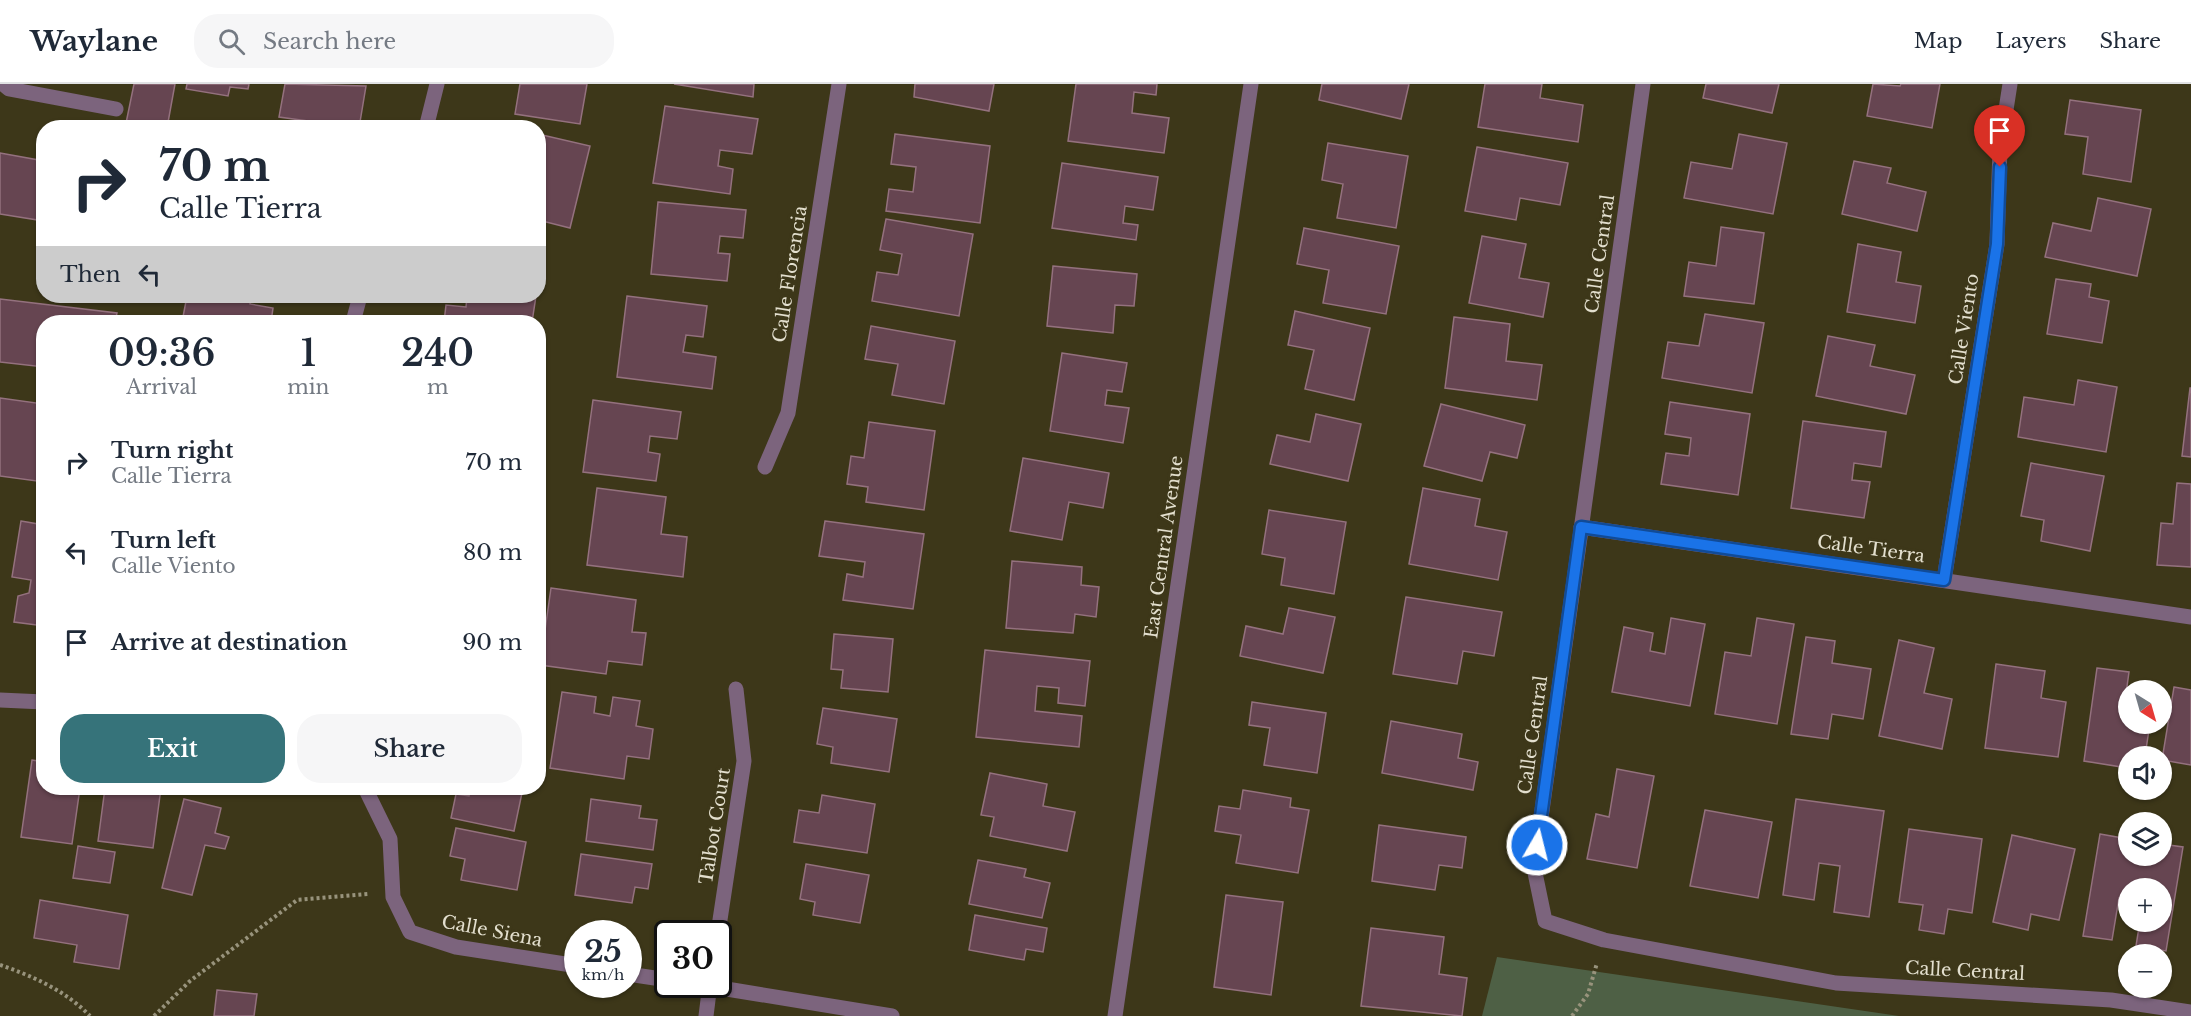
<!DOCTYPE html>
<meta charset="utf-8">
<style>
:root{--surface:#fff;--page:#f6f6f7;--text:#1f2937;--muted:#747a83;--line:#e0e1e3;--accent:#36737a}
body{margin:0;font-family:"Libre Baskerville",serif;background:var(--page);color:var(--text);height:100vh;display:flex;flex-direction:column;font-size:22px;white-space:nowrap}
*{box-sizing:border-box;margin:0}
p{font-size:20px;color:var(--muted)}
.icon{flex:none;width:33px;height:33px;fill:none;stroke:currentColor;stroke-width:2;stroke-linecap:round;stroke-linejoin:round}
.map{position:relative;flex:1;overflow:hidden}
.drawer{position:absolute;left:36px;top:231px;width:510px;height:480px;display:flex;flex-direction:column;background:var(--surface);border-radius:24px;box-shadow:0 2px 4px #0004}
.drawer>*{flex:none}
.banner{position:absolute;left:36px;top:36px;width:510px;height:183px;border-radius:24px;box-shadow:0 2px 4px #0004;background:#fff;color:var(--text);overflow:hidden}
.needle{width:39px;rotate:143deg}
.buttons{position:absolute;left:2118px;top:596px;display:grid;gap:12px}
.buttons a{display:grid;place-items:center;width:54px;height:54px;border-radius:50%;background:var(--surface);box-shadow:0 2px 4px #0004;font-size:30px}
.speed{position:absolute;left:564px;top:836px;display:flex;gap:12px;font-size:30px;font-weight:700;text-align:center}
.speed>*{display:grid;place-content:center;width:78px;height:78px;border-radius:50%;background:var(--surface);box-shadow:0 2px 4px #0004;line-height:1}
.speed small{font-size:15px;font-weight:400}
.speed .limit{border:3px solid #111;border-radius:9px;background:#fff;color:#111}
.pin{position:absolute;display:grid;place-items:center;width:51px;height:51px;color:#fff;margin:-62px -26px;border-radius:50% 50% 50% 0;rotate:-45deg;box-shadow:0 0 6px #0007}
.pin .icon{rotate:45deg}
.me{position:absolute;width:66px;margin:-33px;rotate:8deg;stroke-linejoin:round;filter:drop-shadow(0 0 4px #0008)}
.turn{display:flex;align-items:center;gap:21px;height:126px;padding:0 24px;font-size:27px}
.turn .icon{width:78px;height:78px;stroke-width:2.5}
.turn b{display:block;font-size:42px;line-height:51px}
.then{display:flex;align-items:center;height:57px;padding:0 24px;background:#0003;gap:12px;font-size:22px}
.eta{display:flex;justify-content:space-evenly;align-items:center;height:102px;text-align:center}
.eta b{font-size:36px;font-weight:600;line-height:42px}
.button{display:flex;gap:12px;margin-top:auto;padding:12px 24px}
.button a{flex:1;height:69px;border-radius:24px;background:var(--accent);color:#fff;font-size:24px;font-weight:600;line-height:69px;text-align:center}
.button a+a{background:var(--page);color:var(--text)}
ul{padding:0;list-style:none}
li{display:flex;align-items:center;gap:18px;height:90px;padding:0 24px}
li div{flex:1}
li b{display:block;font-size:22px}
li em{font-style:normal}
header{display:flex;align-items:center;gap:36px;box-sizing:border-box;height:84px;padding:0 30px;background:var(--surface);border-bottom:2px solid var(--line)}
header strong{font-size:28px}
nav{display:flex;gap:33px;margin-inline-start:auto;font-size:21px}
.search{width:420px;height:54px;background:var(--page);display:flex;align-items:center;gap:15px;box-sizing:border-box;padding:0 21px;border-radius:24px;color:var(--muted);font-size:22px}
.map>svg:first-child{display:block}
</style>
<header>
<strong>Waylane</strong>
<div class="search"><svg class="icon" aria-label="search" viewBox="0 0 24 24"><circle cx="10" cy="10" r="6"/><path d="M15 15l6 6"/></svg>Search here</div>
<nav><a>Map</a><a>Layers</a><a>Share</a></nav>
</header>
<div class="map">
<svg width="2191" height="932" viewBox="0 0 2191 932">
<rect width="100%" height="100%" fill="#3d3719"/>
<!-- green -->
<path fill="#4e6045" d="M1497 873 1899 932H1482Z"/>
<!-- building -->
<path fill="#664551" stroke="#94717e" stroke-width="1.5" d="M134 0H175L167 44H125Z
M187 0H249L248 5 230 3 228 12 186 5Z
M285 0 366 2 359 44 279 33Z
M520 0H587L580 40 515 30Z
M674 0H754L753 13Z
M915 0H994L989 27 914 13Z
M1076 0H1157L1156 11 1134 8 1132 29 1169 34 1164 69 1068 57Z
M1322 0H1409L1401 35 1319 16Z
M1485 0H1542L1540 14 1583 21 1578 58 1478 43Z
M1706 0H1779L1772 29 1703 14Z
M1873 0 1900 2 1901 0H1940L1932 44 1867 32Z
M2070 16 2141 26 2131 98 2083 90 2088 53 2065 50Z
M665 22 758 35 752 70 720 66 718 82 733 85 730 110 653 99Z
M538 50 590 62 570 144 538 136Z
M895 50 990 62 980 139 886 127 889 105 913 108 916 83 891 80Z
M1739 50 1787 59 1773 130 1684 114 1691 78 1732 85Z
M1328 59 1408 72 1396 144 1337 134 1343 100 1322 96Z
M1477 63 1568 79 1560 121 1520 114 1516 136 1465 127Z
M0 69 44 77V137L0 130Z
M1854 77 1891 84 1887 99 1926 108 1917 147 1842 130Z
M1062 79 1158 93 1153 126 1125 122 1123 139 1138 141 1136 156 1052 144Z
M2098 114 2151 125 2137 192 2045 173 2053 139 2091 147Z
M658 118 746 126 743 154 720 152 718 169 730 170 727 197 651 190Z
M886 135 973 150 959 232 872 217 877 188 898 191 902 170 880 166Z
M1721 143 1764 149 1754 220 1684 212 1689 178 1716 182Z
M1304 144 1399 162 1386 230 1323 219 1329 186 1297 180Z
M1482 152 1526 160 1519 194 1549 199 1543 233 1469 219Z
M1858 160 1901 168 1896 198 1921 202 1915 239 1847 228Z
M1053 182 1137 190 1134 222 1115 221 1113 249 1047 242Z
M2056 195 2091 200 2089 213 2109 217 2102 259 2047 250Z
M187 212H251L250 220 273 224 271 238H182Z
M467 212H536L532 238H444L446 221 466 223Z
M627 212 707 222 703 253 686 251 683 268 716 273 712 305 617 293Z
M0 215 117 229 115 238H44V283L0 278Z
M1295 227 1370 244 1354 316 1305 305 1314 266 1288 261Z
M1705 230 1764 239 1752 309 1662 294 1668 258 1699 262Z
M1454 233 1510 240 1506 277 1542 281 1537 316 1445 304Z
M871 242 955 257 944 320 892 311 898 280 865 275Z
M1828 252 1875 261 1870 282 1915 291 1906 330 1816 312Z
M1062 269 1127 279 1122 308 1107 306 1105 321 1129 324 1123 359 1050 347Z
M2078 296 2117 303 2106 368 2018 353 2024 313 2074 321Z
M2190 304H2191V373L2182 372Z
M0 314 43 320 44 314V398L0 392Z
M593 316 681 328 677 355 650 352 648 368 660 370 656 397 583 388Z
M1670 318 1750 330 1738 411 1661 400 1666 369 1689 372 1691 354 1665 350Z
M1441 320 1525 341 1517 374 1490 368 1482 397 1424 382Z
M1316 330 1361 340 1348 397 1270 380 1277 351 1310 358Z
M1803 337 1886 348 1881 383 1854 379 1852 396 1870 398 1864 434 1791 424Z
M869 338 935 347 924 426 866 418 868 403 847 400 851 372 864 374Z
M1023 374 1109 389 1103 424 1069 418 1062 456 1010 447Z
M2031 379 2104 392 2090 467 2041 457 2044 436 2021 432Z
M2177 399 2191 400V483L2157 481 2161 439 2173 440Z
M597 404 666 413 661 450 687 453 683 493 587 481Z
M1423 404 1480 415 1475 442 1507 448 1498 496 1409 480Z
M1269 426 1346 438 1334 510 1281 501 1285 474 1262 470Z
M21 437 44 441V542L14 538 18 512 29 509 31 496 12 493Z
M825 437 924 450 913 525 843 516 847 490 863 493 865 478 819 472Z
M1012 477 1082 483 1081 501 1099 503 1096 533 1075 530 1073 549 1006 544Z
M551 504 636 516 632 548 646 549 642 581 608 577 606 590 540 581Z
M1406 513 1502 528 1494 572 1463 567 1457 600 1393 590Z
M1289 524 1335 533 1323 589 1240 572 1246 542 1283 550Z
M1671 534 1705 540 1690 622 1612 608 1624 543 1653 549 1650 567 1665 570Z
M1757 534 1794 540 1777 640 1715 630 1725 568 1751 572Z
M834 550 893 555 888 608 841 604 843 586 831 585Z
M1806 553 1835 557 1832 579 1871 585 1863 635 1832 630 1828 655 1791 650Z
M1899 556 1934 564 1924 609 1952 615 1942 665 1879 652Z
M985 566 1090 577 1085 622 1058 619 1059 604 1037 602 1035 627 1082 632 1079 663 976 653Z
M1996 580 2045 587 2041 614 2066 618 2058 673 1985 664Z
M2097 584 2129 588 2124 624 2128 625V639H2150L2145 672H2128V684L2084 677Z
M2174 603 2191 606V681L2162 676Z
M562 608 596 613 594 629 610 632 613 613 640 617 636 642 653 645 649 675 627 672 624 695 550 684Z
M1252 618 1326 629 1317 689 1264 681 1270 644 1249 641Z
M823 624 897 635 889 688 831 679 833 663 817 660Z
M1391 637 1462 650 1458 674 1478 678 1473 706 1382 689Z
M32 676 44 678V704H80L72 760 21 753Z
M1617 685 1654 692 1637 784 1587 775 1596 730 1609 733Z
M990 689 1047 700 1043 722 1075 728 1067 767 990 752 994 733 981 731Z
M105 704H161L153 764 98 757Z
M471 704H523L514 747 451 734 456 710 469 712Z
M1243 706 1291 714 1290 723 1309 726 1298 789 1236 779 1241 751 1215 747 1219 722 1240 725Z
M822 711 875 720 867 769 794 758 799 726 819 729Z
M184 715 221 724 215 749 229 753 225 765 205 761 192 811 162 804Z
M591 715 641 722 639 734 657 736 653 766 586 757Z
M1796 715 1884 727 1869 833 1834 828 1840 782 1819 779 1814 816 1783 811Z
M1705 726 1772 738 1758 814 1690 802Z
M1379 741 1466 753 1462 784 1439 781 1435 806 1372 797Z
M456 744 526 758 517 806 461 796 465 775 450 772Z
M1909 745 1982 755 1972 829 1948 825 1944 850 1919 846 1923 821 1899 818Z
M2100 750 2128 755V771H2162V760L2183 763 2166 867 2136 862 2140 837H2162V804H2128V816L2119 814 2112 856 2083 852Z
M2012 751 2075 765 2059 836 2031 830 2028 846 1993 838Z
M78 762 115 768 110 799 73 794Z
M581 770 652 780 648 805 635 803 632 819 575 811Z
M978 776 1026 785 1024 793 1050 799 1042 834 969 820Z
M806 780 869 791 860 839 813 831 815 818 800 815Z
M1226 811 1283 818 1271 911 1214 903Z
M40 816 128 831 119 885 74 878 77 861 34 854Z
M975 831 1047 844 1043 868 1026 865 1024 876 969 866Z
M1371 844 1444 853 1439 890 1467 894 1462 932 1361 922Z
M217 906 257 910 254 932H214Z"/>
<g fill="none" stroke-linecap="round" stroke-linejoin="round">
<!-- path -->
<path stroke="#98937c" stroke-width="4" stroke-dasharray="3 3" stroke-linecap="butt" d="M0 881C33 892 66 907 90 932
M154 932 190 897 297 816 368 810
M1572 932 1588 910 1597 879"/>
<!-- minor -->
<path stroke="#7c647d" stroke-width="15" d="M3 0 9 5 116 25
M1643 0 1534 784 1545 837 1604 856 1836 899 2111 916 2191 928
M426 44 437 0
M353 238 360 212
M765 383 788 329 839 0
M1581 443 2191 533
M1944 496 1997 160 2000 64 2010 0
M0 616 44 618
M365 704 390 755 393 813 410 848 456 863 578 882
M718 849 744 677 736 605
M628 890 668 896
M696 900 892 932
M706 932 710 900
M1115 932 1251 0"/>
</g>
<g fill="none" stroke-linecap="round" stroke-linejoin="round">
<!-- route casing -->
<g stroke="#114b97" stroke-width="15">
<path id="route" d="M1537 761 1581 443 1944 496 1997 160 2000 83"/>
</g>
<!-- route -->
<use href="#route" stroke="#1a73e8" stroke-width="10"/>
</g>
<g text-anchor="middle" dominant-baseline="central" stroke-width="6" stroke-linejoin="round" paint-order="stroke">
<!-- street labels -->
<g font-size="18" fill="#e3dfce" stroke="#3d3719">
<text transform="translate(1600 170) rotate(-82)">Calle Central</text>
<text transform="translate(790 190) rotate(-81)">Calle Florencia</text>
<text transform="translate(1964 245) rotate(-81)">Calle Viento</text>
<text transform="translate(1164 463) rotate(-82)">East Central Avenue</text>
<text transform="translate(1871 465) rotate(8)">Calle Tierra</text>
<text transform="translate(1533 651) rotate(-82)">Calle Central</text>
<text transform="translate(715 742) rotate(-81)">Talbot Court</text>
<text transform="translate(492 847) rotate(11)">Calle Siena</text>
<text transform="translate(1965 887) rotate(3)">Calle Central</text>
</g>
</g>
</svg>
<div class="buttons">
<a><svg class="needle" viewBox="-14 -14 28 28"><path d="M0-13l5 13h-10z" fill="#e53935"/><path d="M0 13l5-13h-10z" fill="#747a83"/></svg></a>
<a><svg class="icon" aria-label="sound" viewBox="0 0 24 24"><path d="M4 9h4l5-4v14l-5-4H4zM17 9q2 3 0 6"/></svg></a>
<a><svg class="icon" aria-label="layers" viewBox="0 0 24 24"><path d="M12 4l9 5-9 5-9-5zM3 14l9 5 9-5"/></svg></a>
<a>+</a>
<a>−</a>
</div>
<div class="speed"><div>25<small>km/h</small></div><div class="limit">30</div></div>
<div class="pin" style="left:2000px;top:83px;background:#d93025"><svg class="icon" aria-label="arrive" viewBox="0 0 24 24"><path d="M6 21V4h12l-3 4 3 4H6"/></svg></div>
<svg class="me" style="left:1537px;top:761px" viewBox="-20 -20 40 40"><circle r="17" fill="#1a73e8" stroke="#fff" stroke-width="3"/><path d="M0-11L8 9 0 5-8 9z" fill="#fff"/></svg>
<div class="banner">
<div class="turn"><svg class="icon" aria-label="right" viewBox="0 0 24 24"><path d="M7 20v-9h11M14 6l5 5-5 5"/></svg><div><b>70 m</b>Calle Tierra</div></div>
<div class="then">Then<svg class="icon" aria-label="left" viewBox="0 0 24 24"><path d="M17 20v-9H6M10 6l-5 5 5 5"/></svg></div>
</div>
<section class="drawer">
<div class="eta">
<div><b>09:36</b><p>Arrival</p></div>
<div><b>1</b><p>min</p></div>
<div><b>240</b><p>m</p></div>
</div>
<ul>
<li><svg class="icon" aria-label="right" viewBox="0 0 24 24"><path d="M7 20v-9h11M14 6l5 5-5 5"/></svg><div><b>Turn right</b><p>Calle Tierra</p></div><em>70 m</em></li>
<li><svg class="icon" aria-label="left" viewBox="0 0 24 24"><path d="M17 20v-9H6M10 6l-5 5 5 5"/></svg><div><b>Turn left</b><p>Calle Viento</p></div><em>80 m</em></li>
<li><svg class="icon" aria-label="arrive" viewBox="0 0 24 24"><path d="M6 21V4h12l-3 4 3 4H6"/></svg><div><b>Arrive at destination</b></div><em>90 m</em></li>
</ul>
<div class="button"><a>Exit</a><a>Share</a></div>
</section>
</div>
